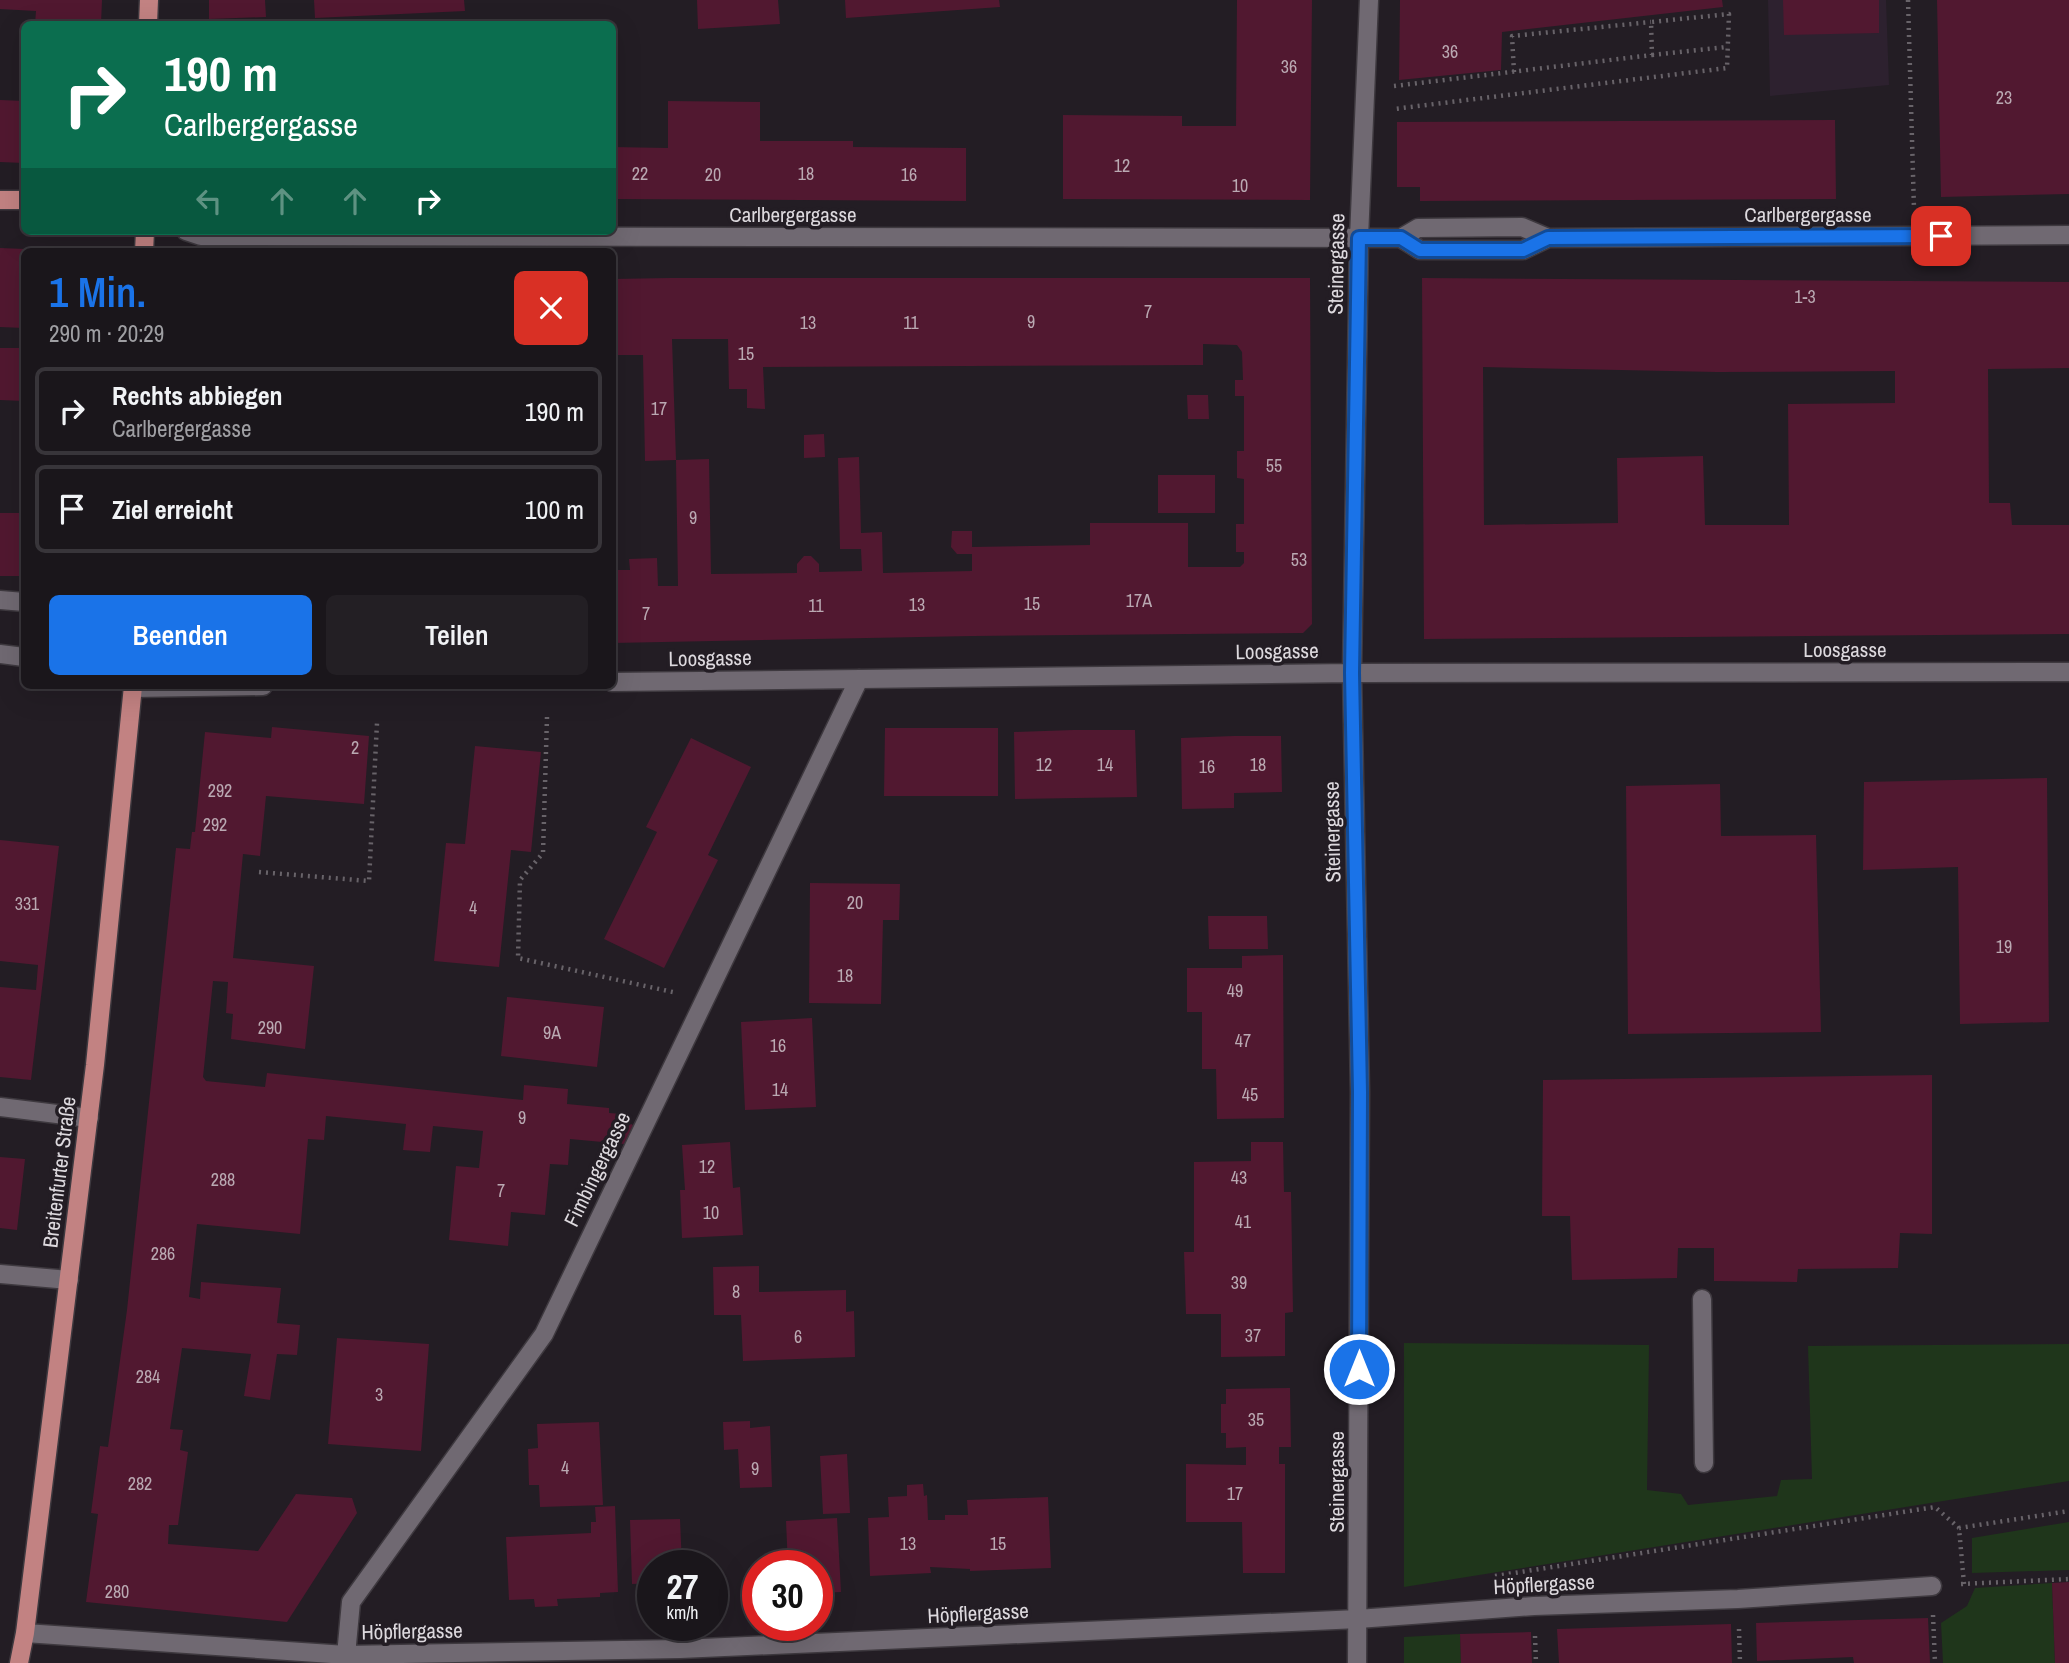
<!DOCTYPE html>
<html lang="de">
<meta charset="utf-8">
<style>
:root{--surface:#1a161b;--page:#231f24;--text:#f1f3f6;--muted:#9f9fa3;--line:#38353a;--accent:#1a73e8}
body{margin:0;font-family:"Archivo Narrow",sans-serif;background:var(--page);color:var(--text);height:100vh;display:flex;flex-direction:column;font-size:26px;white-space:nowrap}
*{box-sizing:border-box;margin:0}
p{font-size:23px;color:var(--muted)}
.icon{flex:none;width:38px;height:38px;fill:none;stroke:currentColor;stroke-width:2;stroke-linecap:round;stroke-linejoin:round}
.map{position:relative;flex:1;overflow:hidden}
.panel{position:absolute;left:21px;top:248px;width:595px;height:441px;display:flex;flex-direction:column;background:var(--surface);border-radius:10px;box-shadow:0 7px 28px #0002,0 0 0 2px var(--line)}
.panel>*{flex:none}
.guide{position:absolute;left:21px;top:21px;width:595px;height:214px;border-radius:10px;box-shadow:0 7px 28px #0002,0 0 0 2px var(--line);background:#0b6e4f;color:#fff;overflow:hidden}
.speed{position:absolute;left:637px;top:1550px;display:flex;gap:14px;font-size:35px;font-weight:700;text-align:center}
.speed>*{display:grid;place-content:center;width:91px;height:91px;border-radius:50%;background:var(--surface);box-shadow:0 7px 28px #0002,0 0 0 2px var(--line);line-height:1}
.speed small{font-size:18px;font-weight:400}
.speed .limit{border:10px solid #d22;background:#fff;color:#111}
.pin{position:absolute;display:grid;place-items:center;width:60px;height:60px;color:#fff;margin:-30px;border-radius:14px;box-shadow:0 4px 10px #0006}
.me{position:absolute;width:77px;margin:-38px;rotate:0deg;stroke-linejoin:round;filter:drop-shadow(0 0 5px #0008)}
.turn{display:flex;align-items:center;gap:24px;height:147px;padding:0 28px;font-size:32px}
.turn .icon{width:91px;height:91px;stroke-width:2.5}
.turn b{display:block;font-size:49px;line-height:60px}
.lanes{display:flex;align-items:center;height:66px;padding:0 28px;background:#0003;justify-content:center;gap:35px;direction:ltr}
.lanes .off{opacity:.35}
.round{display:grid;place-items:center;flex:none;width:74px;height:74px;border-radius:10px;background:var(--page)}
.headline{display:flex;align-items:center;justify-content:space-between;height:119px;padding:0 28px}
h1{font-size:42px;font-weight:600;line-height:52px;color:var(--accent)}
.action{display:flex;gap:14px;margin-top:auto;padding:14px 28px}
.action a{flex:1;height:80px;border-radius:10px;background:var(--accent);color:#fff;font-size:28px;font-weight:600;line-height:80px;text-align:center}
.action a+a{background:var(--page);color:var(--text)}
ul{padding:0;list-style:none}
li{display:flex;align-items:center;gap:21px;height:88px;margin:0 14px 10px;padding:0 14px;border:4px solid var(--line);border-radius:10px}
li div{flex:1}
li b{display:block;font-size:26px}
li em{font-style:normal}
.map>svg:first-child{display:block}
</style>
<div class="map">
<svg width="2069" height="1663" viewBox="0 0 2069 1663">
<rect width="100%" height="100%" fill="#231d24"/>
<!-- education -->
<path fill="#2d212f" d="M1768 0H1886L1889 85 1770 96Z"/>
<!-- green -->
<path fill="#1f361b" d="M1404 1343 1649 1345 1647 1490 1681 1494 1688 1505 1777 1496 1781 1480 1812 1479 1808 1346 2069 1344V1481L1404 1587Z
M2069 1522V1570L1972 1573V1538Z
M2052 1583 2055 1663H1943L1941 1623 1967 1606 1975 1588Z
M1460 1634 1461 1663H1404V1637Z"/>
<!-- building -->
<path fill="#511830" fill-rule="evenodd" d="M0 0H102L101 24H35L36 11 0 9Z
M209 0H265L266 17 209 19Z
M314 0H464L465 11 315 18Z
M697 0H778L780 24 698 29Z
M845 0H999L1000 7 846 18Z
M1237 0H1312L1310 200 1063 199V115L1182 116V126H1236Z
M1400 0H1722L1723 7 1502 32 1501 70 1399 80Z
M1783 0H1879V33L1784 35Z
M1937 0H2069V194L1941 197Z
M0 100 24 101V163L0 162Z
M668 101 760 102V141H853V147L966 148V201L612 199V147L668 148Z
M1835 120 1836 199 1420 201V187H1397V122Z
M0 248 50 250V252H24V328L0 327Z
M670 278H1310L1312 624 1303 633 973 636 612 643V570H630L629 559 657 558 658 586H678L676 460 709 459 711 574 797 573V564L804 556H811L819 564V572L862 571 861 549H840L838 458 859 457 861 533 882 532 883 573 972 571V554H957L951 547 952 531H972V547L1090 545V523H1188V567H1240L1244 563V552H1236V524H1244V479L1237 478V451H1244V396H1235V380H1243L1242 352 1237 345 1203 344V365L763 367 765 409 747 408V389H729L728 339H672L676 460 645 461 643 355H612V279Z
M1422 278 2069 282V368L1988 369 1989 503H2010L2012 525H2069V634L1424 639ZM1483 367 1717 372 1895 371V403L1788 404 1789 525H1705L1703 456 1617 458 1618 523 1484 525Z
M0 348H24V401L0 400Z
M1187 395H1208L1209 419H1188Z
M824 434 825 457 804 458V435Z
M1158 475H1215V513H1158Z
M0 513H24V576H0Z
M272 727 369 736 364 804 266 796 260 856 243 854 233 958 314 966 305 1049 231 1039 233 1014 226 1013 228 982 213 981 203 1077 206 1081 265 1087 267 1073 523 1100 524 1085 568 1089 567 1104 609 1108V1113L622 1114 625 1121 633 1125 624 1144 570 1139 568 1165 550 1164 545 1215 511 1212 508 1246 449 1240 456 1166 479 1168 483 1131 433 1126 430 1152 403 1150 406 1124 326 1116 324 1140 308 1139 300 1234 197 1224 189 1297 200 1299 201 1282 281 1288 277 1323 300 1325 297 1355 277 1354 270 1400 244 1396 251 1354 182 1348 170 1429 183 1430 180 1450 188 1452 178 1525H169L168 1544 258 1551 296 1494 352 1498 357 1513 287 1622 86 1602 98 1514 91 1513 100 1446 108 1447 127 1310 176 848 190 849 192 832H195L205 732 271 738Z
M885 728H998V796H884Z
M1073 730H1135L1137 797 1015 799 1014 732Z
M1234 736H1281L1282 792 1234 793V808L1182 809 1181 738Z
M691 738 751 767 708 855 718 860 664 968 604 939 657 832 646 827Z
M475 746 541 752 531 852 511 850 499 967 434 961 446 843 465 844Z
M2047 778 2049 1022 1960 1024 1958 867 1863 870 1864 782Z
M1720 784 1721 836 1816 835 1821 1032 1628 1034 1626 786Z
M0 840 59 846 31 1080 0 1077V987L36 990 38 965 0 961Z
M810 883 900 884 899 920H883L881 1004 809 1003Z
M1208 916H1267L1268 949H1209Z
M1283 955 1284 1118 1217 1119 1216 1069H1202V1012H1187V968H1242V956Z
M507 997 604 1007 597 1067 501 1056Z
M812 1018 816 1107 745 1110 741 1022Z
M1932 1075V1234L1900 1233 1898 1268 1798 1269 1797 1282 1714 1281V1248H1678L1677 1278 1572 1280 1570 1216H1542L1543 1080Z
M730 1142 733 1188 740 1187 743 1235 682 1238 680 1190H685L682 1145Z
M1251 1142H1283L1284 1192H1291L1293 1312 1285 1313V1356L1221 1357V1314H1186L1184 1252H1194V1162L1251 1161Z
M0 1157 25 1159 17 1230 0 1228Z
M759 1266V1292L846 1290V1312L854 1311 855 1357 743 1361 741 1315H714L713 1267Z
M337 1338 429 1344 421 1451 328 1444Z
M1290 1388 1291 1447H1279V1464H1285V1573H1243L1242 1522H1186V1464L1246 1465V1447L1226 1448V1433H1221V1404H1226V1389Z
M750 1421V1428L770 1426 772 1487 740 1488 738 1449 724 1450 723 1422Z
M599 1422 603 1505 540 1507 539 1485H529L528 1449 538 1448 537 1424Z
M847 1454 850 1513 823 1514 820 1456Z
M923 1484 924 1496 927 1495 928 1520H945V1515H968L967 1500 1048 1497 1051 1568 970 1571V1569L930 1567 931 1573 870 1576 868 1518 889 1517 888 1497 907 1496V1485Z
M615 1506 618 1592 600 1593V1597L557 1599 558 1606 535 1607 534 1599 509 1600 506 1537 591 1533V1522H596L595 1507Z
M837 1518 841 1592 817 1593V1566H788L786 1521Z
M680 1519 682 1566H653V1583L632 1584 630 1520Z
M2069 1582V1663H2055L2052 1583Z
M1928 1618 1930 1663H1854L1853 1657 1757 1661 1756 1623Z
M1731 1624 1732 1663H1559L1557 1629Z
M1531 1632 1532 1663H1461L1460 1634Z"/>
<g fill="none" stroke-linecap="round" stroke-linejoin="round">
<!-- minor casing -->
<g stroke="#3e393f" stroke-width="21">
<path id="minor" d="M186 231 201 236H229L1401 238 1418 228 1522 227 1548 238 2069 235
M1401 238 1420 250H1523L1548 238
M0 600 24 602
M0 654 24 657
M612 682 1352 673 2069 672
M133 688 263 686
M0 1107 89 1118
M0 1274 69 1280
M1702 1299 1704 1463
M25 1633 346 1655 680 1649 1358 1619 1534 1606 1738 1599 1932 1586
M346 1655 351 1602 544 1334 859 679
M1357 1663 1360 1092 1352 673 1359 238 1369 0"/>
</g>
<!-- major casing -->
<g stroke="#3e393f" stroke-width="21">
<path id="major" d="M148 24 149 0
M0 200H24
M144 252 145 231
M19 1663 25 1633 95 1065 133 686"/>
</g>
<!-- path -->
<path stroke="#686369" stroke-width="4.5" stroke-dasharray="2 5" stroke-linecap="butt" d="M1908 0 1914 209
M1652 55 1727 47
M1514 72 1512 36 1651 22
M1394 86 1652 55 1651 22 1729 14 1727 68 1394 109
M547 717 543 853 520 880 518 958 677 993
M259 872 369 881 377 723
M1495 1576 1935 1507 1959 1528
M1961 1584 2069 1579
M1964 1584 1959 1528 2069 1511
M1933 1615 1935 1663
M1739 1629 1740 1663
M1535 1636 1536 1663"/>
<!-- minor -->
<use href="#minor" stroke="#706972" stroke-width="18"/>
<!-- major -->
<use href="#major" stroke="#c28282" stroke-width="18"/>
</g>
<g fill="none" stroke-linecap="round" stroke-linejoin="round">
<!-- route casing -->
<g stroke="#114b97" stroke-width="18">
<path id="route" d="M1359 1369 1360 1092 1352 673 1359 238H1401L1420 250H1523L1548 238 1941 236"/>
</g>
<!-- route -->
<use href="#route" stroke="#1a73e8" stroke-width="12"/>
</g>
<g text-anchor="middle" dominant-baseline="central" stroke-width="7" stroke-linejoin="round" paint-order="stroke">
<!-- number labels -->
<g font-size="18" fill="#baa9b2">
<text x="1450" y="51">36</text>
<text x="1289" y="66">36</text>
<text x="2004" y="97">23</text>
<text x="1122" y="165">12</text>
<text x="640" y="173">22</text>
<text x="806" y="173">18</text>
<text x="713" y="174">20</text>
<text x="909" y="174">16</text>
<text x="1240" y="185">10</text>
<text x="1805" y="296">1-3</text>
<text x="1148" y="311">7</text>
<text x="1031" y="321">9</text>
<text x="808" y="322">13</text>
<text x="911" y="322">11</text>
<text x="746" y="353">15</text>
<text x="659" y="408">17</text>
<text x="1274" y="465">55</text>
<text x="693" y="517">9</text>
<text x="1299" y="559">53</text>
<text x="1139" y="600">17A</text>
<text x="1032" y="603">15</text>
<text x="917" y="604">13</text>
<text x="816" y="605">11</text>
<text x="646" y="613">7</text>
<text x="355" y="747">2</text>
<text x="1044" y="764">12</text>
<text x="1105" y="764">14</text>
<text x="1258" y="764">18</text>
<text x="1207" y="766">16</text>
<text x="220" y="790">292</text>
<text x="215" y="824">292</text>
<text x="855" y="902">20</text>
<text x="27" y="903">331</text>
<text x="473" y="907">4</text>
<text x="2004" y="946">19</text>
<text x="845" y="975">18</text>
<text x="1235" y="990">49</text>
<text x="270" y="1027">290</text>
<text x="552" y="1032">9A</text>
<text x="1243" y="1040">47</text>
<text x="778" y="1045">16</text>
<text x="780" y="1089">14</text>
<text x="1250" y="1094">45</text>
<text x="522" y="1117">9</text>
<text x="707" y="1166">12</text>
<text x="1239" y="1177">43</text>
<text x="223" y="1179">288</text>
<text x="501" y="1190">7</text>
<text x="711" y="1212">10</text>
<text x="1243" y="1221">41</text>
<text x="163" y="1253">286</text>
<text x="1239" y="1282">39</text>
<text x="736" y="1291">8</text>
<text x="1253" y="1335">37</text>
<text x="798" y="1336">6</text>
<text x="148" y="1376">284</text>
<text x="379" y="1394">3</text>
<text x="1256" y="1419">35</text>
<text x="565" y="1467">4</text>
<text x="755" y="1468">9</text>
<text x="140" y="1483">282</text>
<text x="1235" y="1493">17</text>
<text x="908" y="1543">13</text>
<text x="998" y="1543">15</text>
<text x="117" y="1591">280</text>
</g>
<!-- street labels -->
<g font-size="21" fill="#ddd9de" stroke="#231d24">
<text x="793" y="214">Carlbergergasse</text>
<text x="1808" y="214">Carlbergergasse</text>
<text transform="translate(1336 264) rotate(-89)">Steinergasse</text>
<text x="1845" y="649">Loosgasse</text>
<text transform="translate(1277 651) rotate(-1)">Loosgasse</text>
<text transform="translate(710 658) rotate(-1)">Loosgasse</text>
<text transform="translate(1332 832) rotate(-91)">Steinergasse</text>
<text transform="translate(597 1169) rotate(-64)">Fimbingergasse</text>
<text transform="translate(59 1172) rotate(-83)">Breitenfurter Straße</text>
<text transform="translate(1336 1482) rotate(-90)">Steinergasse</text>
<text transform="translate(1544 1584) rotate(-3)">Höpflergasse</text>
<text transform="translate(978 1613) rotate(-3)">Höpflergasse</text>
<text transform="translate(412 1631) rotate(-1)">Höpflergasse</text>
</g>
</g>
</svg>
<div class="speed"><div>27<small>km/h</small></div><div class="limit">30</div></div>
<div class="pin" style="left:1941px;top:236px;background:#d93025"><svg class="icon" aria-label="arrive" viewBox="0 0 24 24"><path d="M6 21V4h12l-3 4 3 4H6"/></svg></div>
<svg class="me" style="left:1359px;top:1369px" viewBox="-20 -20 40 40"><circle r="17" fill="#1a73e8" stroke="#fff" stroke-width="3"/><path d="M0-11L8 9 0 5-8 9z" fill="#fff"/></svg>
<div class="guide">
<div class="turn"><svg class="icon" aria-label="right" viewBox="0 0 24 24"><path d="M7 20v-9h11M14 6l5 5-5 5"/></svg><div><b>190 m</b>Carlbergergasse</div></div>
<div class="lanes"><svg class="icon off" aria-label="left" viewBox="0 0 24 24"><path d="M17 20v-9H6M10 6l-5 5 5 5"/></svg><svg class="icon off" aria-label="ahead" viewBox="0 0 24 24"><path d="M12 20V5M6 11l6-6 6 6"/></svg><svg class="icon off" aria-label="ahead" viewBox="0 0 24 24"><path d="M12 20V5M6 11l6-6 6 6"/></svg><svg class="icon" aria-label="right" viewBox="0 0 24 24"><path d="M7 20v-9h11M14 6l5 5-5 5"/></svg></div>
</div>
<section class="panel">
<div class="headline"><div><h1>1 Min.</h1><p>290 m · 20:29</p></div><a class="round" style="background:#d93025;color:#fff"><svg class="icon" aria-label="close" viewBox="0 0 24 24"><path d="M6 6l12 12M18 6L6 18"/></svg></a></div>
<ul>
<li><svg class="icon" aria-label="right" viewBox="0 0 24 24"><path d="M7 20v-9h11M14 6l5 5-5 5"/></svg><div><b>Rechts abbiegen</b><p>Carlbergergasse</p></div><em>190 m</em></li>
<li><svg class="icon" aria-label="arrive" viewBox="0 0 24 24"><path d="M6 21V4h12l-3 4 3 4H6"/></svg><div><b>Ziel erreicht</b></div><em>100 m</em></li>
</ul>
<div class="action"><a>Beenden</a><a>Teilen</a></div>
</section>
</div>
